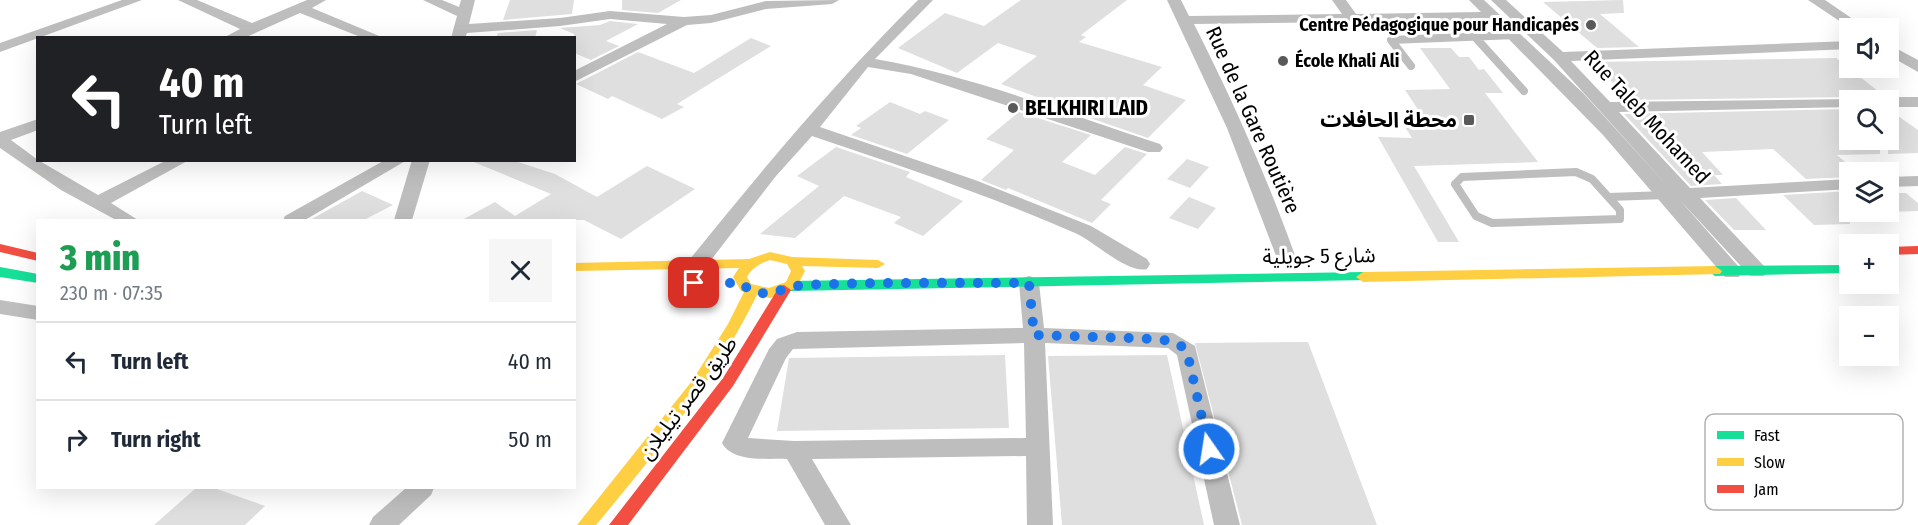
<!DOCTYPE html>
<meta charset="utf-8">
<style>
:root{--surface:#fff;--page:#f6f6f7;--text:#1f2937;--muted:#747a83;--line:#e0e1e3}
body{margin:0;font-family:"Fira Sans Condensed","Noto Sans Arabic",sans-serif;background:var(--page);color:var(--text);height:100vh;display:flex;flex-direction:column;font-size:22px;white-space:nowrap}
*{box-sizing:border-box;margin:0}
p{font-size:20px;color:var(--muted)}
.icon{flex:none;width:33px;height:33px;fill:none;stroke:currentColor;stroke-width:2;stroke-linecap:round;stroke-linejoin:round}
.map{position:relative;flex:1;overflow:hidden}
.drawer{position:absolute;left:36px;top:219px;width:540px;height:270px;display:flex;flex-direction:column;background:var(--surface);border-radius:0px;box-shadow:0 6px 24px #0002}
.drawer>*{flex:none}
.top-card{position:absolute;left:36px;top:36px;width:540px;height:126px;border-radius:0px;box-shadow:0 6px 24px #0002;background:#202124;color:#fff;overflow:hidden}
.tools{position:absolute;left:1839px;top:18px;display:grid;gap:12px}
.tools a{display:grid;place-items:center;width:60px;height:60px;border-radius:0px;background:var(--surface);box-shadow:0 6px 24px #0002;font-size:30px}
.pin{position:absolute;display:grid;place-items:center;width:51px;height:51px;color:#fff;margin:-26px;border-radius:12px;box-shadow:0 3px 9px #0006}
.me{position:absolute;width:66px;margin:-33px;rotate:347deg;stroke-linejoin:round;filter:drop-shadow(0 0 4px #0008)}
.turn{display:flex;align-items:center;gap:21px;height:126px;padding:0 24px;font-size:27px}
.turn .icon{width:78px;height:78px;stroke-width:2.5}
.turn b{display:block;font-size:42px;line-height:51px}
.round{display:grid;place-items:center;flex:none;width:63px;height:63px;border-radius:0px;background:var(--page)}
.head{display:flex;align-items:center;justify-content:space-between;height:102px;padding:0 24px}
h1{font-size:36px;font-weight:800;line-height:45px;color:#1e9e55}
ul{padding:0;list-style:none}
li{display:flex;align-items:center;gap:18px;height:78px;padding:0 24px;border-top:2px solid var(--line)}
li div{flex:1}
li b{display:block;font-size:22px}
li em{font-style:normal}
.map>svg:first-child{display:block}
</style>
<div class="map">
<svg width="1918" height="525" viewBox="0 0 1918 525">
<rect width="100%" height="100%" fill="#fff"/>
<!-- building -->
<path fill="#dfdfdf" d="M510 0H574L572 14 503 20Z
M622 0H681L658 13 622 10Z
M1021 0H1127L1081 35 1086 37 1079 42 1162 67 1143 85 1186 100 1148 138 1035 99 1037 97 1001 84 1037 56 998 43 957 73 898 48 945 13 984 26Z
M1623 0 1624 13 1600 14 1639 47 1597 48 1543 2Z
M610 21 638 24 606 41 619 46 591 60 574 53V34L560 28 600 25Z
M537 30 535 38H496L498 33Z
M751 38 771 46 677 104 684 107 662 119 612 96 608 99 576 84 638 52 694 73Z
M1420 48H1451L1459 57H1469L1479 70 1484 69 1503 93H1485L1538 162 1414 166 1459 242H1438L1378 137 1412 138 1401 121 1425 120 1405 90 1450 89Z
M1836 58 1878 91H1850V97L1630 100 1592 62Z
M890 102 920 114 925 111 949 120 907 154 851 135 861 128 856 126Z
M1850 109V140H1880V154L1837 155 1850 166V177L1806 179 1773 149 1702 152 1723 175H1714L1722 184 1691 186 1624 114Z
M1888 109 1918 130V153L1888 154Z
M1019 112 1091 135 1062 162 1095 175 1125 147 1147 154 1101 200 1111 204 1092 223 1008 188 1006 190 981 180 1014 150 986 139Z
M836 147 910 172 906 177 963 201 923 236 894 223 901 217 844 196 795 238 760 234 819 186 797 176Z
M1187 159 1209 167 1190 188 1167 179Z
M469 160H512L555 174 597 197 647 166 695 189 621 239 584 220H462L495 202 515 216 551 194Z
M362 191 393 205 364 220H310Z
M1850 191V224L1814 225 1783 195Z
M1888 193H1906L1918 203V211L1888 212Z
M1189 197 1216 208 1198 229 1169 218Z
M1736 198 1766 230H1734L1705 200Z
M1308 342 1377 525H1242L1195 343Z
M1005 355 1009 428 777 431 789 358Z
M1167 355 1204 525H1062L1048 356Z
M196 488H214L265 506 245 525H154Z"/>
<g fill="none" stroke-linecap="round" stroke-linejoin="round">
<!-- lane -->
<path stroke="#bebebe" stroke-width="8" d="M1475 37 1524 91
M1411 66 1391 40 1516 35
M1576 172 1592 179 1620 210V219L1492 223 1476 216 1455 184 1462 177Z
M1609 197 1666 195"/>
<!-- street -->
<path fill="#bebebe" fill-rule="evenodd" d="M122 0H142L0 52V43Z
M178 0H197L252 23 307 0H326L312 8 384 38H363L300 13 244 38H223L240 29Z
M423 0H442L459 7 461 0H475L469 24 560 18 610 11 684 17 711 15 766 1 839 0 832 4 766 9 711 23 687 25 574 82V71L667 24 610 19 560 26 467 33 465 38H451L457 16Z
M918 0H933L875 59C971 75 1067 114 1160 144L1163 148 1160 152H1148L911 74 868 67 820 127 975 180 1091 226 1147 259 1150 264 1147 269C1127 274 1094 241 1075 233 989 195 900 166 812 136L776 176 704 269H690L687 264 690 259C762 170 836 81 918 0Z
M1167 0H1181L1189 16 1342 14 1332 0H1346L1356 14 1481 12 1469 0H1484L1583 93 1672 191 1554 60 1491 0H1506L1563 52 1850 41V49L1571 61 1610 102 1856 99 1857 100H1850V107L1619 112 1690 188 1850 179V189L1700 198 1764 266 1767 271 1764 276H1750L1679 199 1739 267 1742 272 1739 277H1725L1603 135 1490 20 1194 24C1233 101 1268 179 1297 261L1294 266H1280L1227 128Z
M1808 0H1825L1866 28H1850Z
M1888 44 1918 60V72L1888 55Z
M1888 97H1918V107H1888V100H1881Z
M38 119V130L11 140 38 160 98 195 167 160H189L111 203 138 220H116L61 190 0 148V132Z
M385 160H407L305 220H283L285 216Z
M412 160H430L412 220H394Z
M1918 176V186L1888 187V177Z
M1029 276 1036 278 1039 283 1044 328 1173 333 1195 346 1240 525H1214L1177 355 1168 348 1045 343 1053 525H1027L1026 456 812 459 851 525H825L787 459C767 458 733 463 722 443L769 349 777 339 797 332 1023 328 1019 283 1022 278ZM1024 343 1026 438 794 441 748 438 786 358 793 349Z
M0 300 38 306V320L0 314Z
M406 488H434L431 495 399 525H369L373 517Z"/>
<!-- fast -->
<path fill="#16e098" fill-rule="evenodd" d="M1850 265V273L1715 276 1708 271 1715 266Z
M0 267 38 274V283L0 277Z
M1363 272 1370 277 1368 280 790 291 783 286 790 281Z"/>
<!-- slow -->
<path fill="#ffcf43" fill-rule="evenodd" d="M770 252 792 257 878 260 885 264 878 268 802 266 805 271 796 288 770 298 757 295C715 380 657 452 596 525H577L692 381 728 324 744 292 741 291 733 277 739 268 574 271V263L749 259ZM770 260 787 264 791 271 786 282 769 288 751 284 747 277C752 268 760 263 770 260Z
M1715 266 1722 271 1720 274 1363 282 1356 277 1363 272Z"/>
<!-- jam -->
<path fill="#f24e42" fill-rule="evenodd" d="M0 244 38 253V261L0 252Z
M1918 246V254L1888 255V247Z
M784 285 791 290 733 386 628 525H609L723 378 779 287Z"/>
</g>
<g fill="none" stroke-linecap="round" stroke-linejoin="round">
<!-- route -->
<path stroke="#1a73e8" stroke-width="10" stroke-dasharray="0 18" d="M694 283H742C759 304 784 286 805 285 880 282 954 283 1029 283L1034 335 1157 339C1170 341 1183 342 1188 356L1209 449"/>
</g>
<!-- markers -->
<g fill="#595959" stroke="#fff" stroke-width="2">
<circle cx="1591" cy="25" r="6"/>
<circle cx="1283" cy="61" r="6"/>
<circle cx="1013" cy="108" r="6"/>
<rect x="1463" y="114" width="12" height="12" rx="3"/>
</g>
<g text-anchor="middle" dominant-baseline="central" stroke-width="6" stroke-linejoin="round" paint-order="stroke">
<!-- far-poi labels -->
<g font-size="18" font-weight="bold" fill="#000" stroke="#fff" text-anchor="end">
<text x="1579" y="25">Centre Pédagogique pour Handicapés</text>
<text x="1295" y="61" text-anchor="start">École Khali Ali</text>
</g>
<!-- poi labels -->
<g font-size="21" font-weight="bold" fill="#000" stroke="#fff" text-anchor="start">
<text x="1025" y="108">BELKHIRI LAID</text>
<text x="1457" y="120" text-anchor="end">محطة الحافلات</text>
</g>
<!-- street labels -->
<g font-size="21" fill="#000" stroke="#fff">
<text transform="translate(1647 117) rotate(47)">Rue Taleb Mohamed</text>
<text transform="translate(1253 120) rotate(66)">Rue de la Gare Routière</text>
<text transform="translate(1319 256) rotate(-1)">شارع 5 جويلية</text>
<text transform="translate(688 398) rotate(-53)">طريق قصر تيليلان</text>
</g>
</g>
<!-- legend -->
<rect x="1705" y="414" width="198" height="96" rx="9" fill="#fff" stroke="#b2b2b2" stroke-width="1.5"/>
<rect x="1717" y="431" width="27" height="8" fill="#16e098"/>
<rect x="1717" y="458" width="27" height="8" fill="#ffcf43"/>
<rect x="1717" y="485" width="27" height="8" fill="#f24e42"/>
<g font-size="16" fill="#000">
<text x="1754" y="441">Fast</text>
<text x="1754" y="468">Slow</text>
<text x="1754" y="495">Jam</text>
</g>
</svg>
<div class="tools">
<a><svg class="icon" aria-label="sound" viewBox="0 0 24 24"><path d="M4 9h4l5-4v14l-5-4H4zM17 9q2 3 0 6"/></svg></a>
<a><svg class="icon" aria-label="search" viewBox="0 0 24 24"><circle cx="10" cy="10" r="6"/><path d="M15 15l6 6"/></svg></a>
<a><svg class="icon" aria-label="layers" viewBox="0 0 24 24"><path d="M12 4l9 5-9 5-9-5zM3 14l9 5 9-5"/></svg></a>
<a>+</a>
<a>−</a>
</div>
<div class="pin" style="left:694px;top:283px;background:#d93025"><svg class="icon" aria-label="arrive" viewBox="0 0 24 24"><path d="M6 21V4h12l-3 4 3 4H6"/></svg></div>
<svg class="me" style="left:1209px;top:449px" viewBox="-20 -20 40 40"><circle r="17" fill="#1a73e8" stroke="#fff" stroke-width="3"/><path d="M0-11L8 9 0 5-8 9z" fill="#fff"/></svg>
<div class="top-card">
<div class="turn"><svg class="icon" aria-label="left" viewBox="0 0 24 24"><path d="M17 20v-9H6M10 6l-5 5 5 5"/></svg><div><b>40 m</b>Turn left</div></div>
</div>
<section class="drawer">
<div class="head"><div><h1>3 min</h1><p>230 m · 07:35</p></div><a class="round"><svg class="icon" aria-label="close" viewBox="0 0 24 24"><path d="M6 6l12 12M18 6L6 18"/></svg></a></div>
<ul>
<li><svg class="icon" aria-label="left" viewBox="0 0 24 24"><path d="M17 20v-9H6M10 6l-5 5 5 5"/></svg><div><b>Turn left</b></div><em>40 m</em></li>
<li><svg class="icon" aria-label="right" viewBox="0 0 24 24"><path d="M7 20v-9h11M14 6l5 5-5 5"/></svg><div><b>Turn right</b></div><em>50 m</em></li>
</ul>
</section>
</div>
